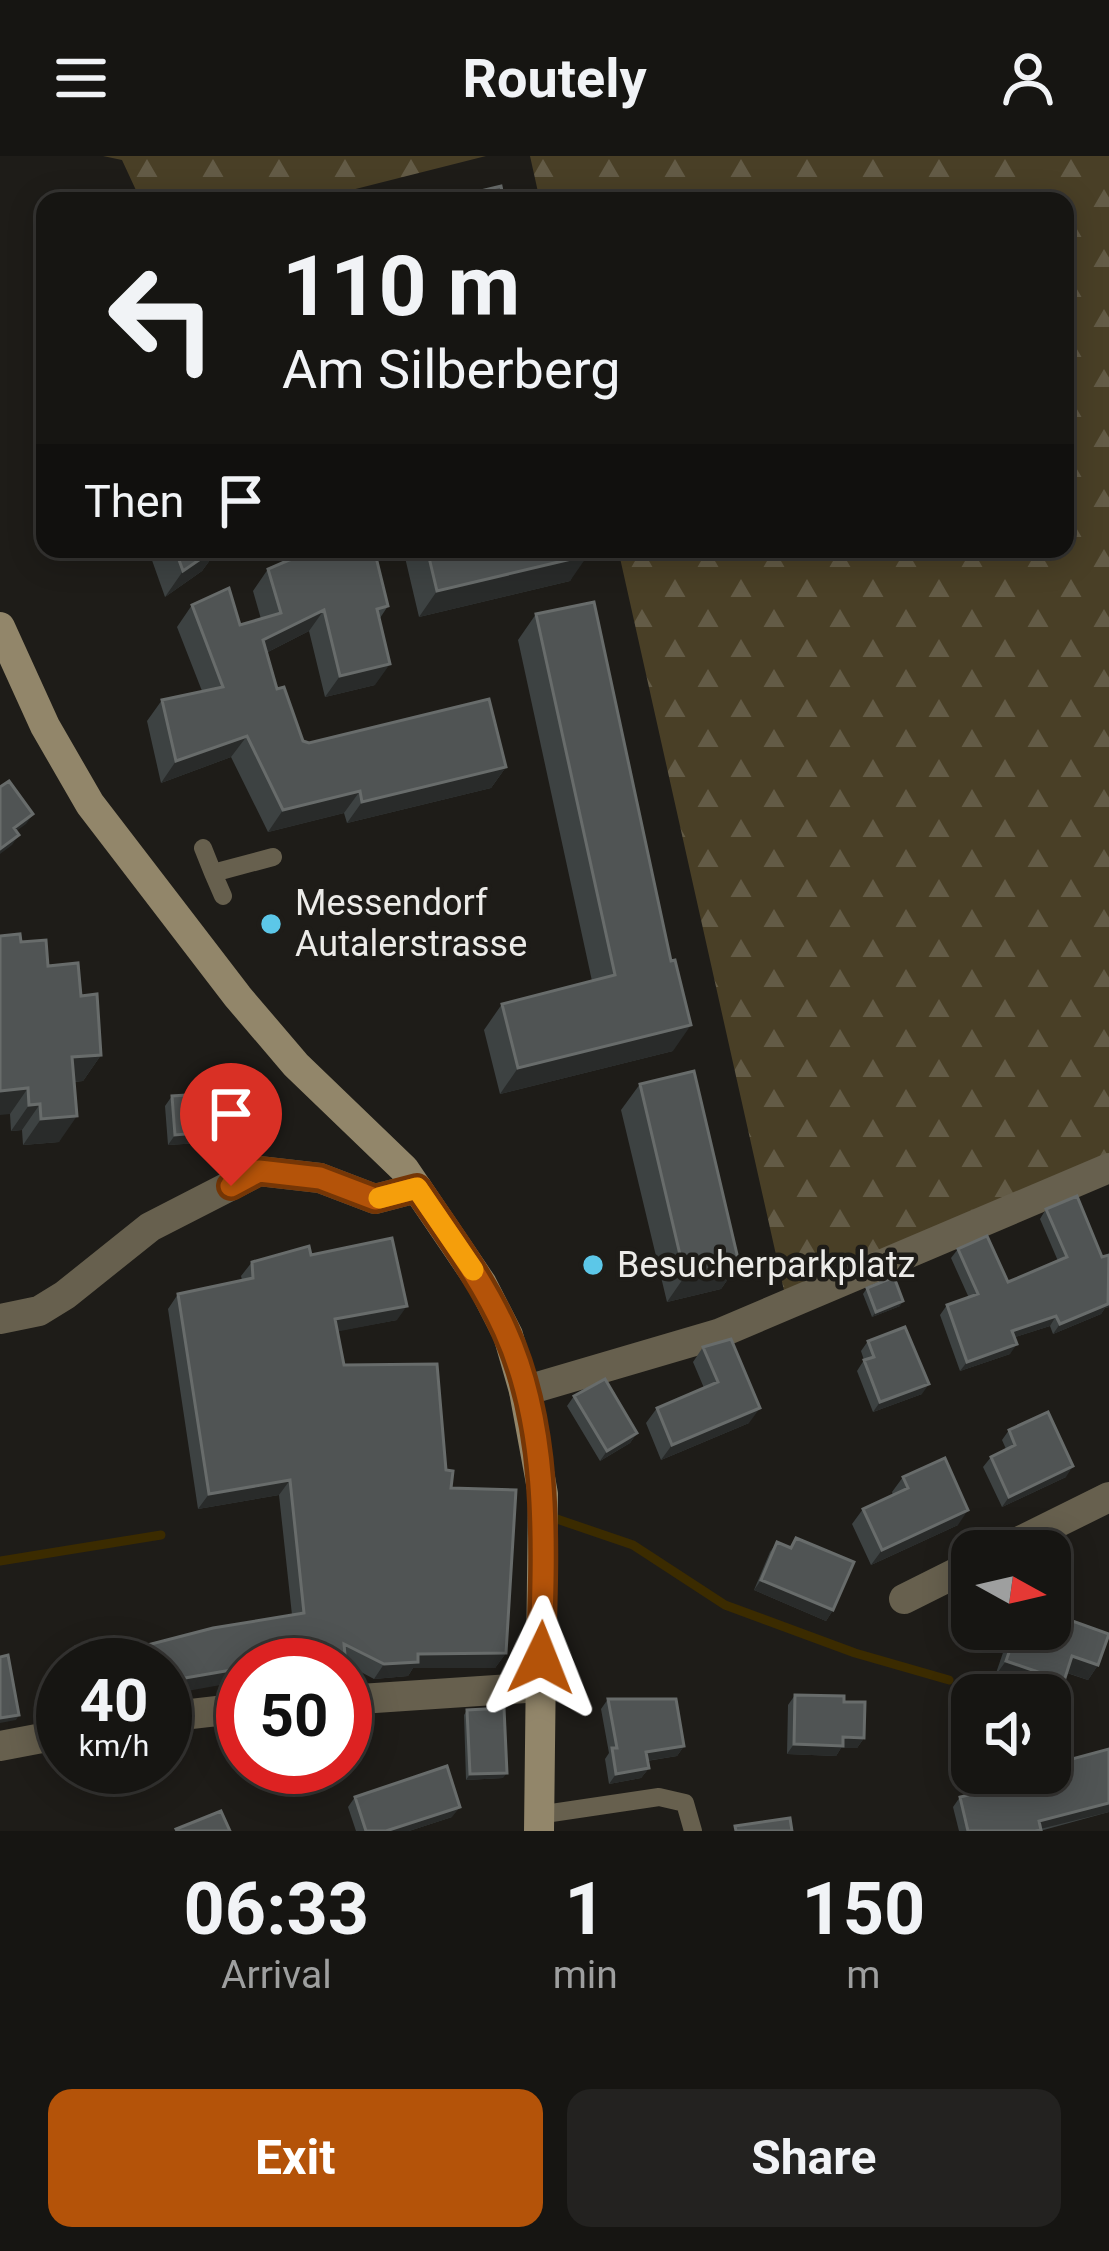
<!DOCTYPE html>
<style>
:root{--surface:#161512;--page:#232220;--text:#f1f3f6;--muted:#9e9f9f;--line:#353432;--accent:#b45309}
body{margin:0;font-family:Roboto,sans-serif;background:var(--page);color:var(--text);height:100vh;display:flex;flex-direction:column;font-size:45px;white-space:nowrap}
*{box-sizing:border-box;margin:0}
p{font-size:39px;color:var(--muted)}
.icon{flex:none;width:66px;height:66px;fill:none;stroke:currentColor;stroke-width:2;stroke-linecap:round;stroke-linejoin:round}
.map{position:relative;height:1675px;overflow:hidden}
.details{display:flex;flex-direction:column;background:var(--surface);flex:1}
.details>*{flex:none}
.hud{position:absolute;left:36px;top:36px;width:1038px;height:366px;border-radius:24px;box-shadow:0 6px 30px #0003,0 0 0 3px var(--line);background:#161512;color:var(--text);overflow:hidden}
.needle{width:78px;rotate:98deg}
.buttons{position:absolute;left:951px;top:1374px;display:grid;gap:24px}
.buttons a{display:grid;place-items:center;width:120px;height:120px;border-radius:24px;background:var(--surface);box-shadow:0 6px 30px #0003,0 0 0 3px var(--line);font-size:60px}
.speed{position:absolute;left:36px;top:1482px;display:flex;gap:24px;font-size:60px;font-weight:700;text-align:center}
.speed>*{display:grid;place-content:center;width:156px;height:156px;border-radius:50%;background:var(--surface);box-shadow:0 6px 30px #0003,0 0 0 3px var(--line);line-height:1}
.speed small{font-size:30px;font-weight:400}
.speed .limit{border:18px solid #d22;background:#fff;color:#111}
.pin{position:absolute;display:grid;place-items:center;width:102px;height:102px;color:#fff;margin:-123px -51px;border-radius:50% 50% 50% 0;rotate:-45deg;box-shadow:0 0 12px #0007}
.pin .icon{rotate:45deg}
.me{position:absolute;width:132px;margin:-66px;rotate:2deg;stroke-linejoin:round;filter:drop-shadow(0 0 9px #0008)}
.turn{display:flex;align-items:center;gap:42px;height:252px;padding:0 48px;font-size:54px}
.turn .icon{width:156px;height:156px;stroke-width:2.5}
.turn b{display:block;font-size:84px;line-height:102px}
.then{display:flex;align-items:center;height:114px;padding:0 48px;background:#0003;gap:24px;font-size:45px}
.eta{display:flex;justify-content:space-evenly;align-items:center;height:204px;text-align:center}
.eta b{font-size:72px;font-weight:700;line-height:84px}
.button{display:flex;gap:24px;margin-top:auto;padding:24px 48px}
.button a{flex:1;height:138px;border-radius:24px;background:var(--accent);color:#fff;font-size:48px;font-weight:700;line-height:138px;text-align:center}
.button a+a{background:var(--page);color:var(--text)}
header{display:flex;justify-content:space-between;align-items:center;height:156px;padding:0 48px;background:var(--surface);font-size:54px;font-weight:700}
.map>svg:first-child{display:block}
</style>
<header><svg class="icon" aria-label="menu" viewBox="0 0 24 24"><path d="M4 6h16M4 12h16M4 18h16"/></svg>Routely<svg class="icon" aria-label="person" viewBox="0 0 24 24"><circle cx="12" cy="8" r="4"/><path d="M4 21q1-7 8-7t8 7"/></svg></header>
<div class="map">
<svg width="1109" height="1675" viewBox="0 0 1109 1675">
<defs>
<pattern id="forest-firs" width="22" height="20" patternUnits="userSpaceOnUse" patternTransform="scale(3)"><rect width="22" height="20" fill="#493f26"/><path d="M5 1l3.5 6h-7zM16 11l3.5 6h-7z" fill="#635b46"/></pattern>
</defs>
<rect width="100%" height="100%" fill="#1e1c18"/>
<!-- forest -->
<path fill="url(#forest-firs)" d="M103 0H486L308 45H141L122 4Z
M530 0H1109V1003L785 1139 618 393H1065V45H540Z"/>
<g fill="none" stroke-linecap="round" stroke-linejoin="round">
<!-- stream -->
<path stroke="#3b2b00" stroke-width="9" d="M551 1361 633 1389 725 1449 855 1497 949 1524
M0 1405 161 1379"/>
<!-- service -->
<path stroke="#67604e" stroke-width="18" d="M203 692 213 717
M223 740 213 717 273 701
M538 1659 659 1641 685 1647 693 1675"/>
<!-- minor -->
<path stroke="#67604e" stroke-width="30" d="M0 1163 39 1155 65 1139 150 1071 259 1015 320 1022 375 1043 417 1032
M524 1235 718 1178 1109 1012
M1000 1395 1109 1341
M904 1443 972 1409
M345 1544 540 1531
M165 1561 243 1552
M0 1590 63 1578"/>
<!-- secondary -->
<path stroke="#92866a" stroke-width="30" d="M0 471 45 570 90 648 238 841 296 909 404 1013 482 1128 508 1179 524 1235 543 1338 539 1675"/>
</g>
<!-- wall -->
<path fill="#3d4242" d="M148 393H218L202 415 165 441Z
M403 393H587L570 425 419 461Z
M268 413 388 450 380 462 375 529 325 541 309 475 266 497 277 533 303 585 506 611 491 632 347 667 344 657 268 676 231 601 161 627 147 565 162 544 202 535 177 471 192 449 240 469 261 463 253 435Z
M536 458 671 805 673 895 500 938 484 874 502 848 592 825 518 484Z
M21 786 81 840 101 899 83 925 74 926 59 986 23 989 22 974 11 975 10 958Z
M640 928 739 1107 721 1133 667 1146 621 954Z
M172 940 215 986 168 989 165 950Z
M1046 1053 1102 1101 1109 1099V1151L1105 1152 1101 1158 1053 1178 1050 1170 1015 1181 1010 1198 960 1215 940 1159 947 1149 969 1142 951 1102 958 1093 1008 1126 1058 1105 1040 1063Z
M311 1099 397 1164 337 1175 344 1209 446 1314 506 1497 495 1512H413L408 1520 374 1523 346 1508 345 1511V1509H243L175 1536 165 1509H66L65 1506 76 1491 118 1493 136 1492 292 1459 279 1339 198 1353 168 1153 178 1138 242 1124 241 1120 252 1106Z
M867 1132 900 1150 872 1161 863 1138Z
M868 1185 922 1238 873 1256 857 1215 864 1204 861 1195Z
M703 1191 749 1267 661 1304 646 1267 657 1252 704 1232 693 1206Z
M574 1240 637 1277 630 1287 600 1305 567 1250Z
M1009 1274 1066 1321 1002 1351 983 1311 991 1301 1006 1293 1002 1284Z
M903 1321 958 1369 871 1409 852 1368 863 1353 893 1339 892 1336Z
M796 1382 833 1454 826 1465 754 1434 770 1396 777 1386 789 1392Z
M1015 1473H1050L1098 1509 1088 1524 1067 1517 1054 1540 995 1520 1008 1482Z
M795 1539 844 1546 864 1582 857 1592H841L836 1600 787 1598 788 1549Z
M608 1543 684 1590 677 1600 647 1605 649 1612 641 1622 609 1628 605 1603 609 1597 601 1553Z
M467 1554 503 1622 466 1624 464 1559Z
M1068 1604 1109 1656 1040 1675H959L953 1651 960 1641 1061 1616Z
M355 1641 452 1661 409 1675H356L348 1651Z"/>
<!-- shaded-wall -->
<path fill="#292b2a" d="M215 393H218L202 415 165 441 183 415Z
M588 399 570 425 419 461 437 435Z
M324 454 309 475 248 506 263 484Z
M390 508 375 529 325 541 340 520Z
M247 580 231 601 161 627 176 605Z
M506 611 491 632 347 667 362 646Z
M360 635 344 657 268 676 283 654Z
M33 658 26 668 7 682 14 672Z
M19 679 12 689 0 698V693Z
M691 869 673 895 500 938 518 912Z
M101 899 83 925 54 927 72 901Z
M28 932 10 958 0 959V935Z
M40 948 22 974 11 975 29 949Z
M77 960 59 986 23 989 41 963Z
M223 975 215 986 168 989 175 979Z
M739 1107 721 1133 667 1146 685 1120Z
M1109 1144V1151L1105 1152 1101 1158 1053 1178 1060 1168Z
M903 1145 900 1150 872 1161 876 1156Z
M407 1150 397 1164 325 1178 335 1163Z
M1056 1160 1050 1170 1006 1184 1012 1175Z
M1017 1188 1010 1198 960 1215 967 1206Z
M929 1228 922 1238 873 1256 880 1246Z
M760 1252 749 1267 661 1304 672 1289Z
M637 1277 630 1287 600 1305 607 1295Z
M1073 1310 1066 1321 1002 1351 1009 1341Z
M290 1324 279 1339 198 1353 209 1338Z
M968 1354 958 1369 871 1409 882 1394Z
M761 1424 833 1454 826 1465 754 1434Z
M506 1497 495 1512H413L408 1520 374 1523 384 1508 418 1498Z
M1072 1500 1098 1509 1088 1524 1062 1515Z
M309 1501 303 1509H259Z
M1006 1505 1064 1525 1054 1540 995 1520Z
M243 1512V1525L165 1539V1528L185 1522Z
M19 1559 16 1564 0 1567V1562Z
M843 1581 864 1582 857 1592H841L836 1600 787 1598 794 1588Z
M684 1590 677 1600 639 1606 646 1596Z
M649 1612 641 1622 609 1628 616 1618Z
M507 1617 503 1622 466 1624 470 1618Z
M1109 1647V1656L1032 1675 1039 1665Z
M460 1651 452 1661 409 1675H386Z"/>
<!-- building -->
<path fill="#505454" stroke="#686c6b" stroke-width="3" d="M501 30 504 45H439Z
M175 393H215L183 415Z
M334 393H374L388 450 377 453 390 508 340 520 324 454 263 484 277 533 284 531 303 585 309 587 489 543 506 611 362 646 360 635 283 654 247 580 176 605 162 544 223 531 192 449 229 432 240 469 281 457 268 413 289 404Z
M427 393H587L588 399 437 435Z
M594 446 671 805 675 804 691 869 518 912 502 848 615 819 536 458Z
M9 625 33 658 14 672 19 679 0 693V631Z
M20 778 21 786 46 784 48 810 78 807 81 840 97 838 101 899 72 901 77 960 41 963 40 948 29 949 28 932 0 935V780Z
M694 915 739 1107 685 1120 640 928Z
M220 937 223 975 175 979 172 940Z
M1077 1040 1102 1101 1109 1099 1108 1148 1060 1168 1056 1160 1012 1175 1017 1188 967 1206 947 1149 978 1138 958 1093 987 1080 1008 1126 1067 1101 1046 1053Z
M392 1082 407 1150 335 1163 344 1209 437 1208 446 1314 453 1315 451 1332 516 1334 506 1497 418 1498V1506L384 1508 344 1488 346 1510 309 1509V1501L259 1509H243V1512L185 1522 165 1528V1509H79L76 1491 116 1485 118 1493 136 1492 213 1472 304 1457 290 1324 209 1338 178 1138 253 1122 252 1106 309 1090 311 1099Z
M894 1121 903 1145 876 1156 867 1132Z
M905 1171 929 1228 880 1246 864 1204 874 1201 868 1185Z
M731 1183 760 1252 672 1289 657 1252 718 1226 703 1191Z
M605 1223 637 1277 607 1295 574 1240Z
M1048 1256 1073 1310 1009 1341 991 1301 1015 1289 1009 1274Z
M945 1302 968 1354 882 1394 863 1353 908 1332 903 1321Z
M796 1382 854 1406 833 1454 761 1424 777 1386 791 1392Z
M1050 1457 1109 1478 1098 1509 1072 1500 1064 1525 1006 1505 1017 1473H1050Z
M8 1499 19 1559 0 1562V1501Z
M795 1539 844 1540V1546H865L864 1582 843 1581V1590L794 1588Z
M608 1543H676L684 1590 646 1596 649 1612 616 1618 612 1592H617Z
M504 1552 507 1617 470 1618 467 1554Z
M1109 1593V1647L1039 1665 1041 1674 1035 1675H968L960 1641 1070 1614 1068 1604Z
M447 1610 460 1651 386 1675H366L355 1641Z
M221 1655 230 1675H177L176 1673Z
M790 1662 792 1675H736L735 1670Z"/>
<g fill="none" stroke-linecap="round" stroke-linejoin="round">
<!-- route casing -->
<g stroke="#753606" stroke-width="30">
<path id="route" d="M231 1030 259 1015 320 1022 375 1043 417 1032C448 1078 482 1123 505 1174 551 1275 544 1394 541 1502"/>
</g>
<!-- route -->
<use href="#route" stroke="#b45309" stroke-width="21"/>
<!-- slow -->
<path stroke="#f59e0b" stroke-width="21" d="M379 1042 417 1032 473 1114"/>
</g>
<!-- markers -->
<g fill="#5cc7e8" stroke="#1e1c18" stroke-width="4.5">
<circle cx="271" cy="768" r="12"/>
<circle cx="593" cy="1109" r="12"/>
</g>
<g text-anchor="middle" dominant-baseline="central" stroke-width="9" stroke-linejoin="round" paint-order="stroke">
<!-- poi labels -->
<g font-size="36" fill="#ecebe8" stroke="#1e1c18" text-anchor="start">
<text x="295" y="747">Messendorf<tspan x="295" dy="41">Autalerstrasse</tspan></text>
<text x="617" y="1109">Besucherparkplatz</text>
</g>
</g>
</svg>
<div class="buttons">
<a><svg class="needle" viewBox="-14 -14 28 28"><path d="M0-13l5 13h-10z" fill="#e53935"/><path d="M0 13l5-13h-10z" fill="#9e9f9f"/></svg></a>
<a><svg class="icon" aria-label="sound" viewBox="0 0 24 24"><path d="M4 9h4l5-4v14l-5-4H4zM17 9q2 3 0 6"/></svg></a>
</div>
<div class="speed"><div>40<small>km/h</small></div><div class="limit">50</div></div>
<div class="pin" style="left:231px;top:1030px;background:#d93025"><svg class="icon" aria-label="arrive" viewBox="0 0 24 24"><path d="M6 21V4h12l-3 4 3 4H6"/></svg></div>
<svg class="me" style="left:541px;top:1502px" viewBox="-20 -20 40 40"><path d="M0-17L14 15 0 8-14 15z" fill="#b45309" stroke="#fff" stroke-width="4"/></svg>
<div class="hud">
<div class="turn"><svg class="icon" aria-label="left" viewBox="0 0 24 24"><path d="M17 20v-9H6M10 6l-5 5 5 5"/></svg><div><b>110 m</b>Am Silberberg</div></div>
<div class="then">Then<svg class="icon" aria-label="arrive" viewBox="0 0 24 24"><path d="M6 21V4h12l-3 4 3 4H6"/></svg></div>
</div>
</div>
<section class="details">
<div class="eta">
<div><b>06:33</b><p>Arrival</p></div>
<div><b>1</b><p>min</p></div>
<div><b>150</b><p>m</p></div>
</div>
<div class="button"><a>Exit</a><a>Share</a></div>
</section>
